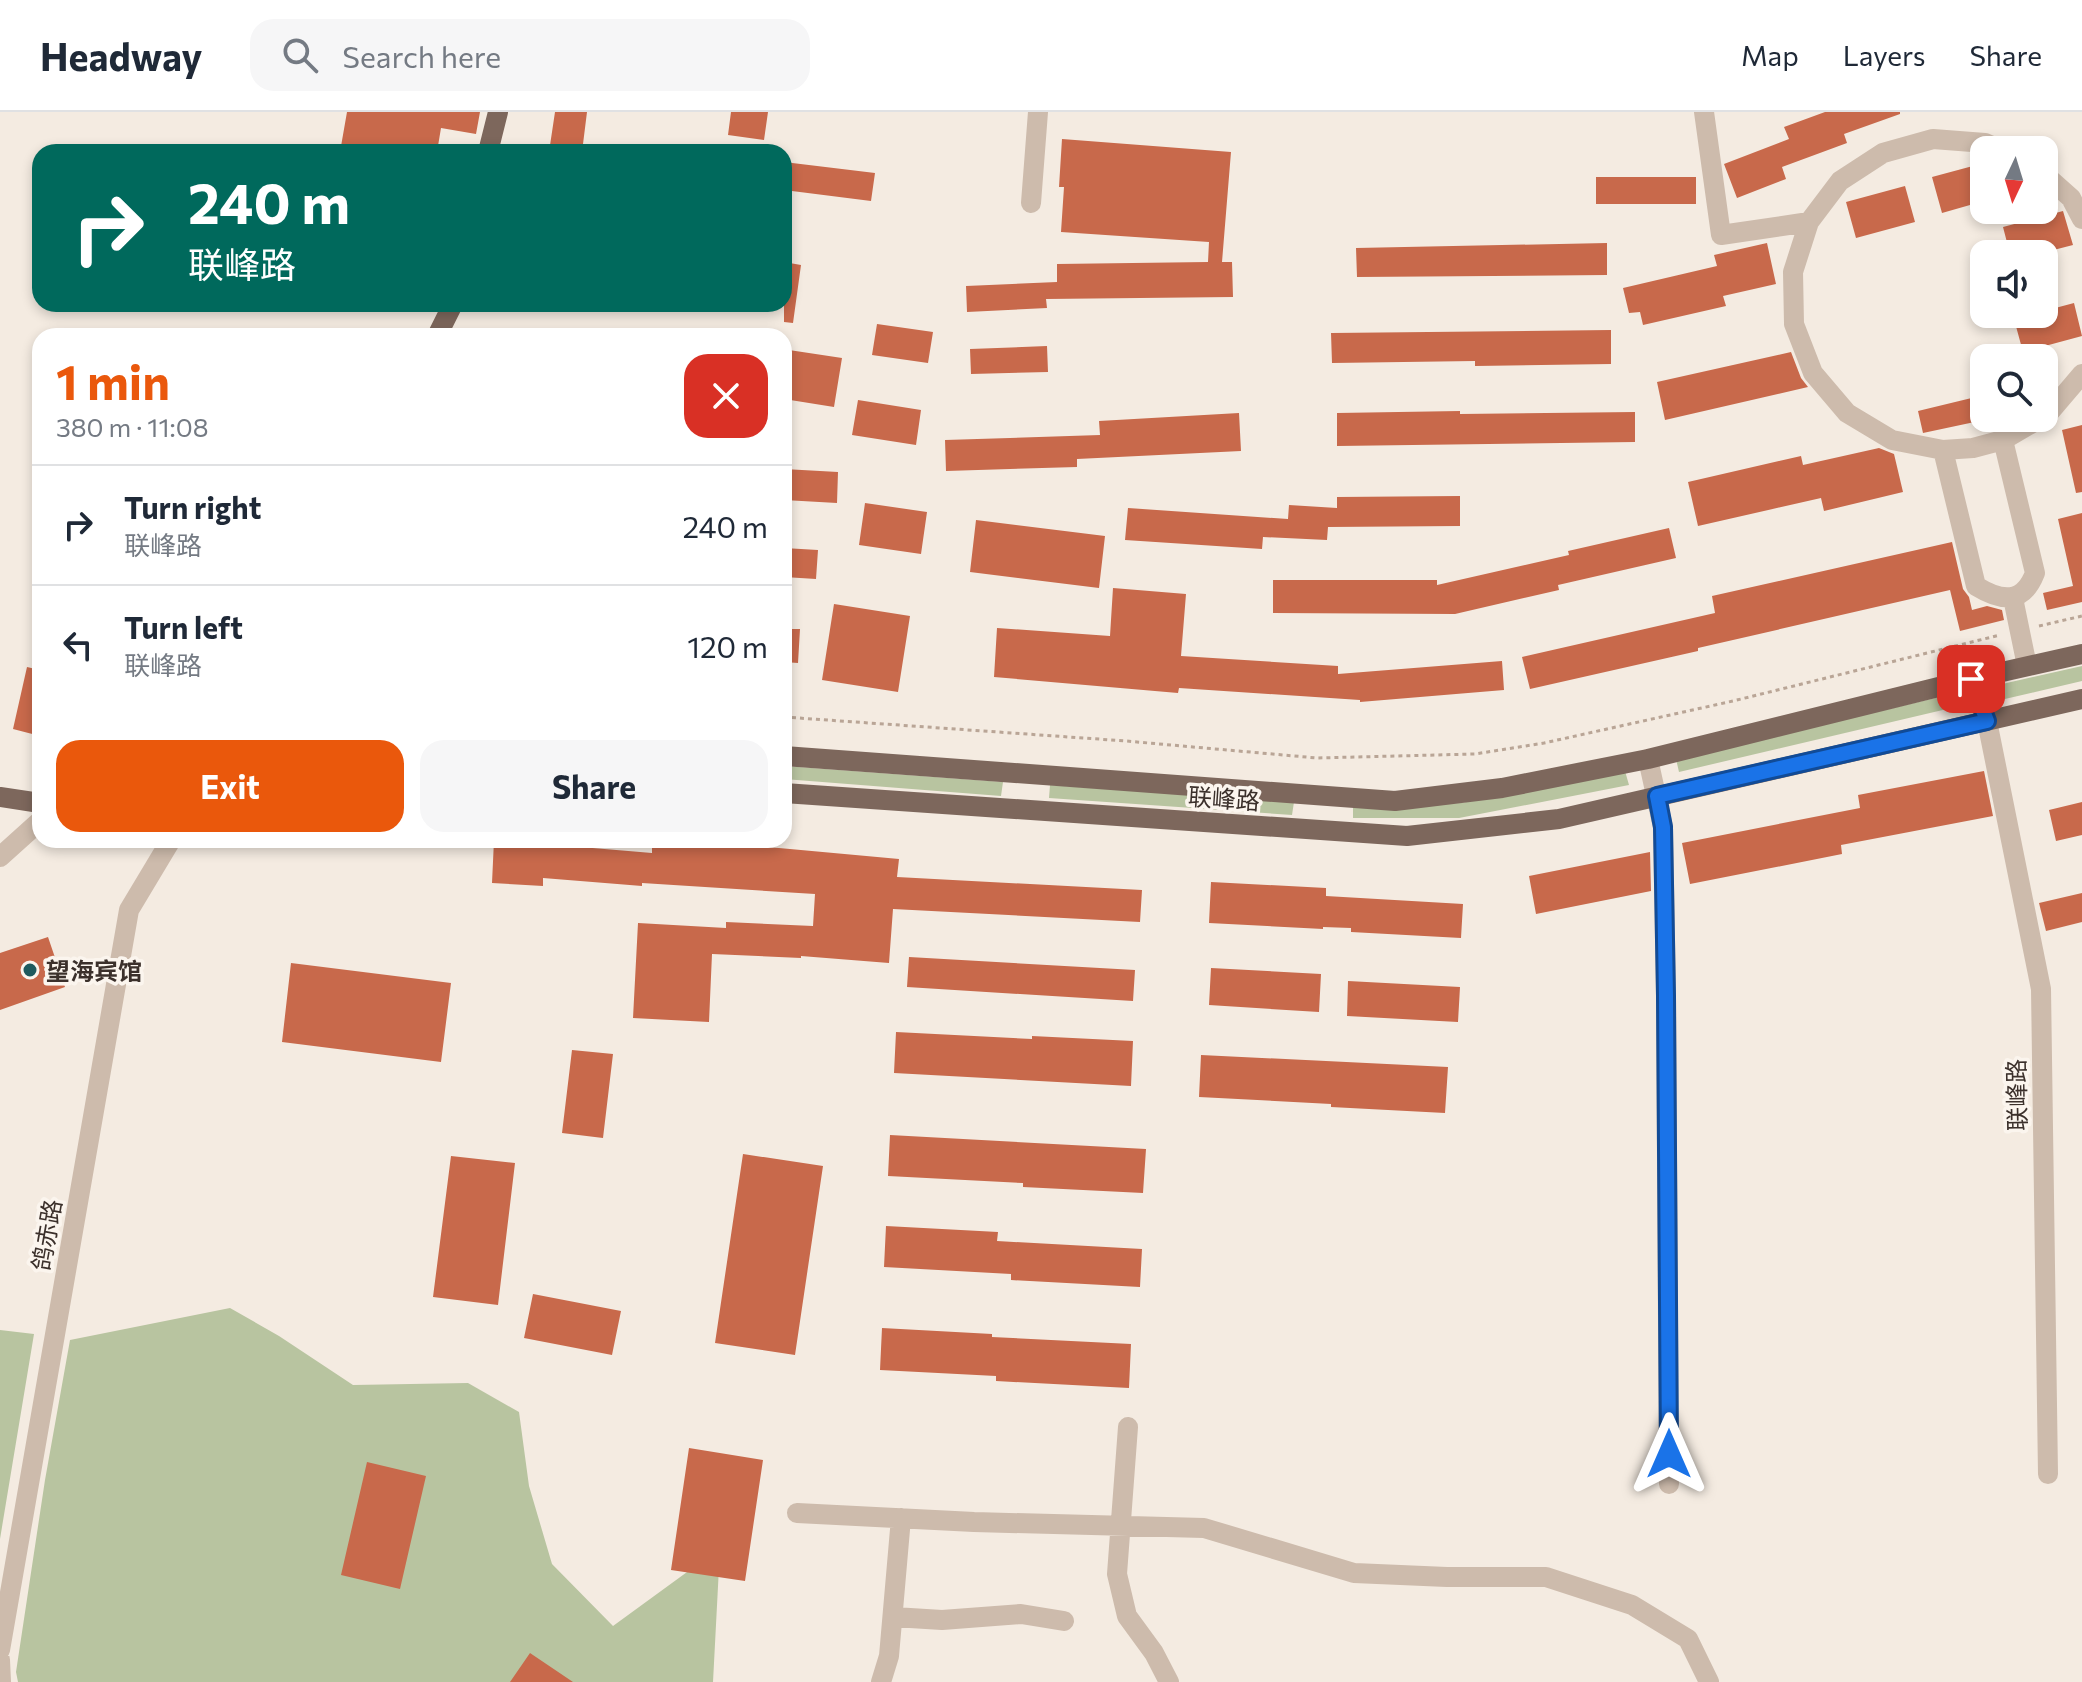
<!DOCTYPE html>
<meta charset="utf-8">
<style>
:root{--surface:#fff;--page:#f6f6f7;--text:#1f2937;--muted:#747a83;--line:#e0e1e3;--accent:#ea580c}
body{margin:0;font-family:Commissioner,"Noto Sans SC",sans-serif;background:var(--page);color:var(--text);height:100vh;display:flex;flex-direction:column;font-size:30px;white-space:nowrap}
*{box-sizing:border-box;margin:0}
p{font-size:26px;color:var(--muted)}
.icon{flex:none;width:44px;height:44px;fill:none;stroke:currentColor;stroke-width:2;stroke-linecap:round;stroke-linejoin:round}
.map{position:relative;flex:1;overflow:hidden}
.details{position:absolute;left:32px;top:216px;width:760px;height:520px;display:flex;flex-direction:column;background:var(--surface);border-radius:24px;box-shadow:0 4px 12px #0003}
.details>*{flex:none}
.top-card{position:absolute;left:32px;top:32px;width:760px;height:168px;border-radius:24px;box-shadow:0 4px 12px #0003;background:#00695c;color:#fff;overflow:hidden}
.needle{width:52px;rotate:184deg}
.controls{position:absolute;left:1970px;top:24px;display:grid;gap:16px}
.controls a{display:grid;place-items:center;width:88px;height:88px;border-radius:16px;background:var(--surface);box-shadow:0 4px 12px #0003;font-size:40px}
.pin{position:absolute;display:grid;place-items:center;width:68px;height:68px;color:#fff;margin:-34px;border-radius:16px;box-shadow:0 4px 12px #0006}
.me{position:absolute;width:88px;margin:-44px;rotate:0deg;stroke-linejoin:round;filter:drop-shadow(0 0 6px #0008)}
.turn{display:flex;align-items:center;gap:28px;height:168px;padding:0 24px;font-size:36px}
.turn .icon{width:104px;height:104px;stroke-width:2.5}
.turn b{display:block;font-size:56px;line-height:68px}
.round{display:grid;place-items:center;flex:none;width:84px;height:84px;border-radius:24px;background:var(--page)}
.head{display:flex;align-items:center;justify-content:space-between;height:136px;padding:0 24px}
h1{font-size:48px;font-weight:700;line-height:60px;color:var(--accent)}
.action{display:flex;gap:16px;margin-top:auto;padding:16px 24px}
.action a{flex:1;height:92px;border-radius:24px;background:var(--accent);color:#fff;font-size:32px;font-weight:700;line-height:92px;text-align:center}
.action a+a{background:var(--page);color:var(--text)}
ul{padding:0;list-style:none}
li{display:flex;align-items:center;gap:24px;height:120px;padding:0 24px;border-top:2px solid var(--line)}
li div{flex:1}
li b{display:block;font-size:30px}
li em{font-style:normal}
header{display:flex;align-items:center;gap:48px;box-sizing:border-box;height:112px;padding:0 40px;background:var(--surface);border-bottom:2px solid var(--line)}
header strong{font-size:38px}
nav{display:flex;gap:44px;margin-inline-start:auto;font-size:28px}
.search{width:560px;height:72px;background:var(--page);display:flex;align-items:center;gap:20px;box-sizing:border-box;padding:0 28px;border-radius:24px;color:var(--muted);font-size:30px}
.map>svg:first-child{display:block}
</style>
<header>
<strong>Headway</strong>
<div class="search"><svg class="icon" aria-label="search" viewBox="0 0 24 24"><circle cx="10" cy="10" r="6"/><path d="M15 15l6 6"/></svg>Search here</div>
<nav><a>Map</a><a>Layers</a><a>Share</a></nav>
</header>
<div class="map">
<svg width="2082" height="1570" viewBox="0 0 2082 1570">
<rect width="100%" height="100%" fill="#f4ebe1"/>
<!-- green -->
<path fill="#b8c4a0" d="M2082 554V569L1992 590 1989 575Z
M1944 584 1947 597 1679 660 1676 647Z
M784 654 1003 670 1001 684 784 667Z
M1625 659 1629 673 1459 706H1353V693L1461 691Z
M1050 673 1294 690 1292 703 1049 686Z
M230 1196 279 1224 353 1273 468 1271 519 1300 529 1374 552 1452 613 1514 720 1436 713 1570H18L16 1560 45 1368 70 1228Z
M0 1218 34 1222 0 1427Z"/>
<!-- building -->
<path fill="#c8694b" d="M347 0H480L476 22 441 16 437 40H340Z
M555 0H587L582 40H549Z
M731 0H768L764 28 728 23Z
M1825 0H1900V2L1844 22 1847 31 1782 55 1786 67 1737 86 1724 52 1789 27 1784 15Z
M1062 27 1231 40 1222 150H1232L1233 185 1046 187 1047 196 967 200 966 174 1057 170V152L1208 150 1209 130 1061 120 1064 75H1059Z
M784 50 875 61 871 89 784 78Z
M1984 51V89L1942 101 1932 65Z
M1596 65H1696V92H1596Z
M1905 74 1915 110 1856 126 1846 90Z
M2063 99 2073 133 2038 142H2010L2003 115Z
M1607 131V163L1357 165 1356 136Z
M1767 131 1776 172 1723 184 1726 194 1643 213 1640 200 1629 201 1623 176 1717 154 1714 143Z
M784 150 801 153 793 211 784 210Z
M2074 191 2082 224 2023 240 2014 207 2033 202H2044V199Z
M877 212 933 220 928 251 872 243Z
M1611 218V252L1475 254V249L1332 251 1331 221Z
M1047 234 1048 260 971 262 970 237Z
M789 238 842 246 834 295 784 287V267Z
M1791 240 1801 266 1808 275 1665 308 1657 270Z
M1984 283V308L1923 321 1918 299Z
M858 288 921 298 916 333 852 323Z
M1460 299V302L1635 300V330L1337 334V301Z
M1239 301 1241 339 1077 347V355L946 359 945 328 1100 323 1099 309Z
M2082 313V380L2076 381 2062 318Z
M1879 336 1894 342 1903 380 1824 399 1821 386 1698 414 1688 370 1801 344 1803 353Z
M784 357 838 360 837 391 784 388Z
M1460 384V414L1328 415 1327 428 1263 425 1262 437 1125 428 1128 396 1288 407 1289 393 1337 396V385Z
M865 391 927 400 921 442 859 433Z
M2082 401V490L2047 498 2043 481 2073 474 2058 407Z
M976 408 1105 424 1099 476 970 460Z
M1669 416 1676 446 1558 473 1559 478 1455 502 1273 501V468H1437V473L1569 443 1568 439Z
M1952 430 1963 477 1969 485 1972 498 1987 494 2002 498 2004 508 1960 519 1950 478 1698 536V539L1530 577 1522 545 1715 501 1712 484Z
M784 436 818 438 816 467 784 465Z
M1113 476 1186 482 1181 544 1338 554V562L1502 549 1504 578 1360 590V588L1179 576 1178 581 994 565 997 516 1110 524Z
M834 492 910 504 898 580 822 568Z
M784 517H800L798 551 784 550Z
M27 555 40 558V624L13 617Z
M1984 659 1993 704 1841 733 1842 742 1690 772 1682 731 1860 696 1858 683Z
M2082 690V723L2056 729 2049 698Z
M494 728 545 729V732L652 741V731L779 736 899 747 897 765 1142 778 1140 810 893 797 889 851 801 844V846L712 842 709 910 633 906 638 811 726 816V810L813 814 815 782 642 771V774L543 766V774L492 771Z
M1650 740 1651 779 1536 802 1529 764Z
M1211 770 1326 776V784L1463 792 1461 826 1351 820V816L1323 815V817L1209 811Z
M2082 781V810L2046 819 2039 791Z
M48 825 65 875 0 898V841Z
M909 845 1135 858 1133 889 907 875Z
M291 851 451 871 441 950 282 930Z
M1211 856 1321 862 1319 900 1209 893Z
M1348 869 1460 875 1458 910 1347 904Z
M896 920 1032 927V924L1133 929 1131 974 894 961Z
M572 938 613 942 603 1026 562 1021Z
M1201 943 1448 955 1445 1001 1331 995V992L1199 985Z
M890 1023 1146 1037 1143 1081 1023 1075V1071L888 1064Z
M743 1042 823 1054 795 1243 715 1231Z
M451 1044 515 1051 498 1193 433 1185Z
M886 1114 998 1120 997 1129 1142 1137 1140 1175 1011 1168V1162L884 1155Z
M533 1182 621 1199 612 1243 524 1226Z
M882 1216 992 1222V1225L1131 1232 1129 1276 996 1269V1264L880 1258Z
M689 1336 763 1348 745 1469 671 1458Z
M367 1350 426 1364 400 1477 341 1463Z
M530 1541 573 1570H510Z"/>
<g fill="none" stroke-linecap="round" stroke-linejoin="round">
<!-- path -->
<path stroke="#b9a596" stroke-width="3" stroke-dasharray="4 4" stroke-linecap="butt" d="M2039 514 2082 504
M784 605 1126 629 1317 646 1475 642 1544 631 1733 589 2000 523"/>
<!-- minor -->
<path stroke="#cdbbac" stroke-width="20" d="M1704 0 1721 123 1809 110
M2001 38 1985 31 1933 27 1883 41 1840 69 1809 110 1793 160 1794 212 1813 261 1847 301 1892 328 1943 338 1973 336 2003 328 2041 306
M2044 62 2071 86 2082 107
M1031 91 1038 0
M2044 304 2048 302 2082 262
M1943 338 1976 474C2002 490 2023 492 2035 461L2003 328
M2013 486 2027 554
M1971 567 1987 609 2041 877 2048 1362
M1648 647 1663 715 1666 884 1669 1372
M0 745 40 709
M1128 1315 1117 1462 1127 1504 1154 1541 1169 1570
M797 1401 974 1410 1204 1416 1354 1461 1447 1465H1546L1632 1493 1688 1527 1709 1570
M894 1505 942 1508 1021 1502 1064 1509
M0 1538 129 798 171 728
M0 1548 1 1570
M881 1570 889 1544 901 1406"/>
<!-- major -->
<path stroke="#7d675c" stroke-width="20" d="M488 40 498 0
M437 224 453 192
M784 644 1395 689 1502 676 1648 647 1971 567 2082 542
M784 681 1407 724 1559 707 2082 587
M0 685 40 691"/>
</g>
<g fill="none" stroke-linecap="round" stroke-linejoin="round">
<!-- route casing -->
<g stroke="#114b97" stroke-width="20">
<path id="route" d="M1669 1342 1666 884 1663 715 1657 684 1987 609 1971 567"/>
</g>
<!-- route -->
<use href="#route" stroke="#1a73e8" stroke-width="14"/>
</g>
<!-- markers -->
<circle fill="#1f5a5e" stroke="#fbf5ee" stroke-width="3" cx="30" cy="858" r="8"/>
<g text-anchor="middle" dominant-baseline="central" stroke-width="7" stroke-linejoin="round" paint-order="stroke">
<!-- street labels -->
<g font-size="24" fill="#3b302b" stroke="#fbf5ee">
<text transform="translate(1224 686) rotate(4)">联峰路</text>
<text transform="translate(2016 983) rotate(-91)">联峰路</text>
<text transform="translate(46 1123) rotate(-80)">鸽赤路</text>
</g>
<!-- poi labels -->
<g font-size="24" font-weight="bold" fill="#3b302b" stroke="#fbf5ee" text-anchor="start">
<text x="46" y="858">望海宾馆</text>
</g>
</g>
</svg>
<div class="controls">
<a><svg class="needle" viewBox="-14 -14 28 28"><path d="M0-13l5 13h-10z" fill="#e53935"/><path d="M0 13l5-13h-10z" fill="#747a83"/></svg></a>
<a><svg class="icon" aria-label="sound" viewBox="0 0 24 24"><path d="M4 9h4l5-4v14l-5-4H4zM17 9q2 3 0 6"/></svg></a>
<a><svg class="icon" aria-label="search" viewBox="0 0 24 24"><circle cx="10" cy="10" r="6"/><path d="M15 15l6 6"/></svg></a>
</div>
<div class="pin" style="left:1971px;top:567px;background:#d93025"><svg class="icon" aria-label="arrive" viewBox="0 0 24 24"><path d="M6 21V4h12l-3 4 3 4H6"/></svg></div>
<svg class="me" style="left:1669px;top:1342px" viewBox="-20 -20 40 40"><path d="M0-17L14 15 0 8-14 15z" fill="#1a73e8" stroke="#fff" stroke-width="4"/></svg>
<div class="top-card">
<div class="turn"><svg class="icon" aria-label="right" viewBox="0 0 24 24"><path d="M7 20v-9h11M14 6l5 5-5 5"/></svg><div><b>240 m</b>联峰路</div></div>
</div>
<section class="details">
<div class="head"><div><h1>1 min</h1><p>380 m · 11:08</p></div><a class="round" style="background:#d93025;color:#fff"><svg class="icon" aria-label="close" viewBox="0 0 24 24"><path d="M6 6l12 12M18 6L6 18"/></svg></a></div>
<ul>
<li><svg class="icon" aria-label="right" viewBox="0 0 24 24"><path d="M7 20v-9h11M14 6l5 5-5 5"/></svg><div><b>Turn right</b><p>联峰路</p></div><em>240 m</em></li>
<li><svg class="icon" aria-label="left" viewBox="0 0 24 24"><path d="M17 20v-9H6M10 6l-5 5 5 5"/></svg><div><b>Turn left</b><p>联峰路</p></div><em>120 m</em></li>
</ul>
<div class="action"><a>Exit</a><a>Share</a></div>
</section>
</div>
